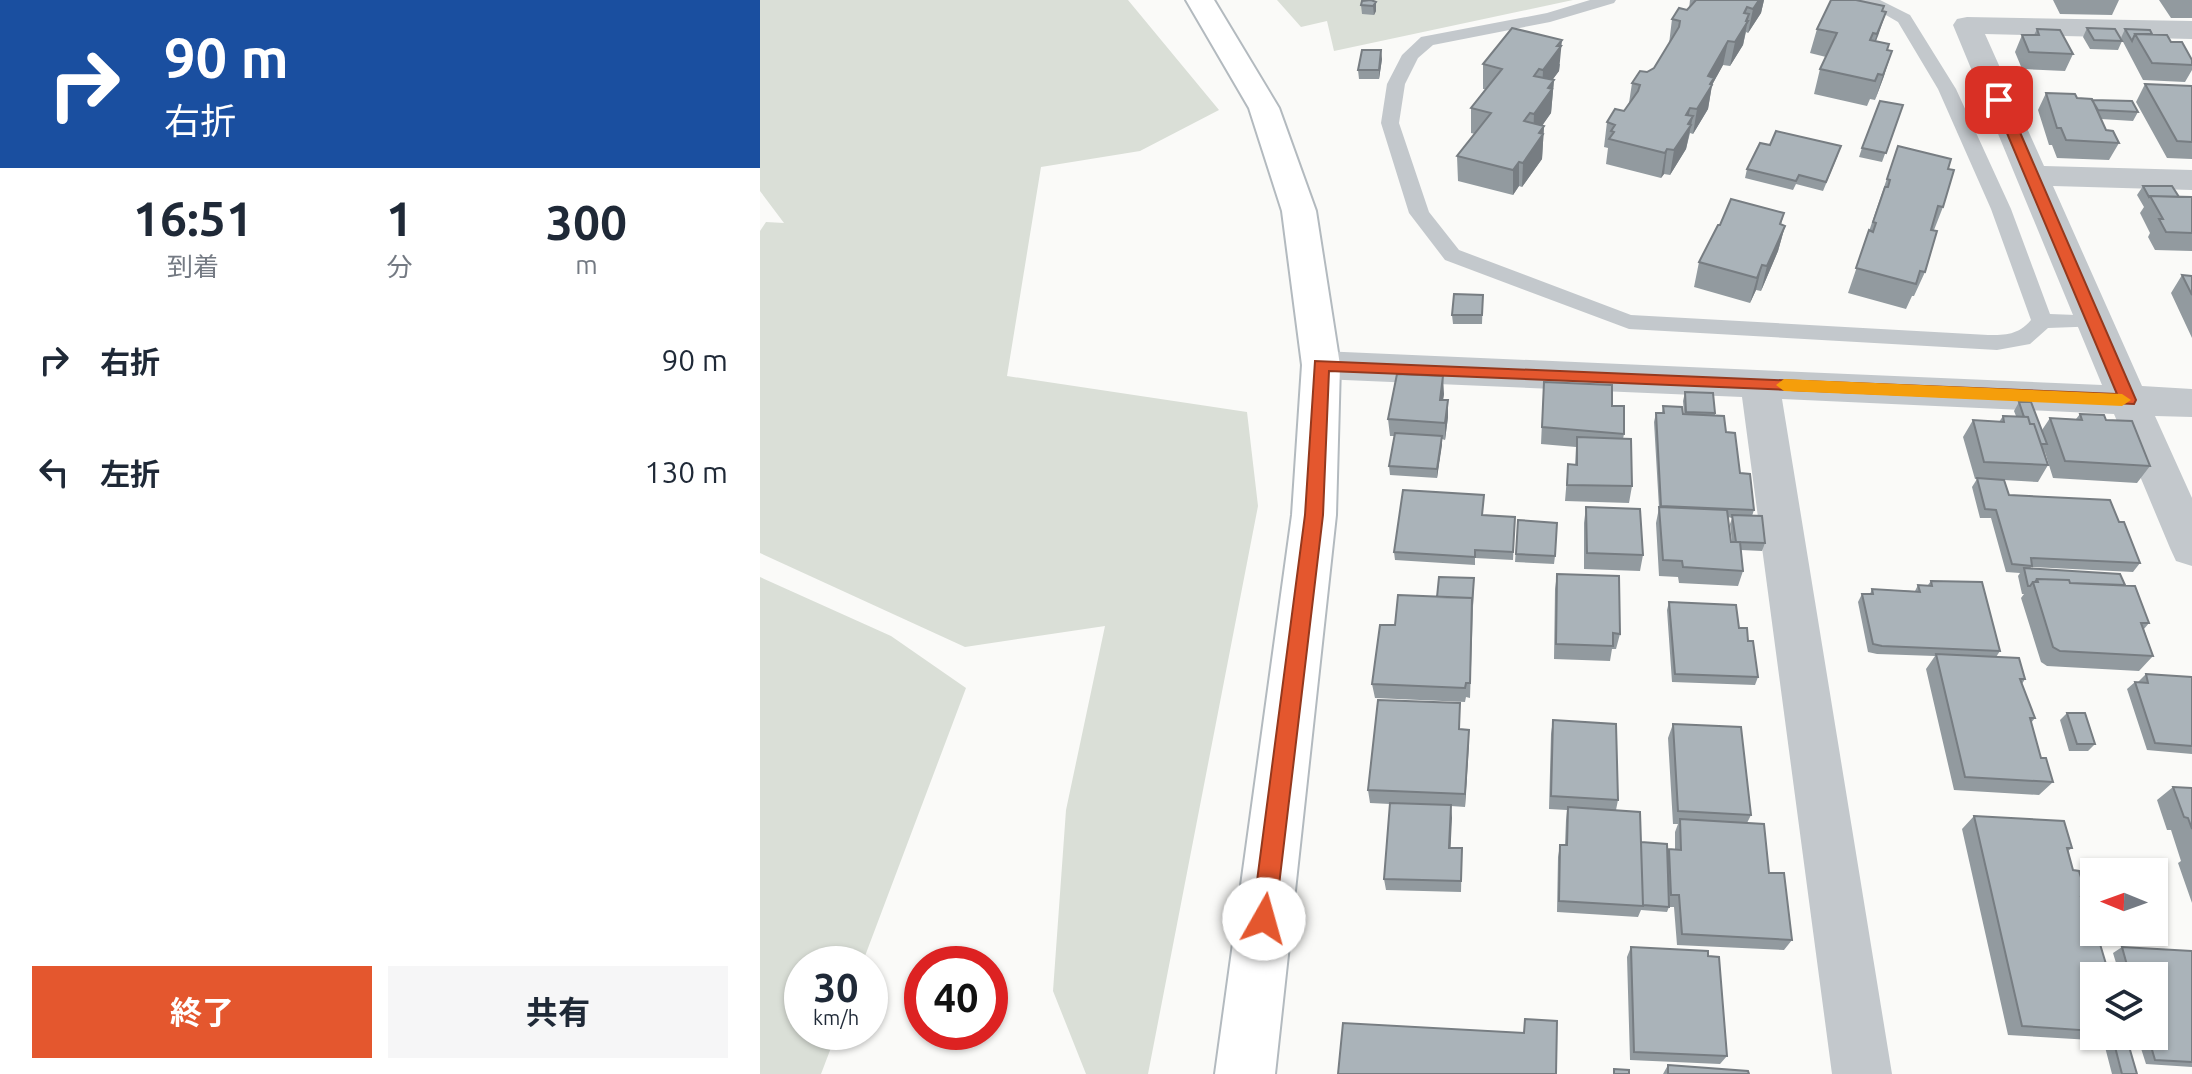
<!DOCTYPE html>
<html lang="ja">
<meta charset="utf-8">
<style>
:root{--surface:#fff;--page:#f6f6f7;--text:#1f2937;--muted:#747a83;--accent:#e4572e}
body{margin:0;font-family:Ubuntu,"Noto Sans JP",sans-serif;background:var(--page);color:var(--text);height:100vh;display:flex;flex-direction:column;font-size:30px;white-space:nowrap}
*{box-sizing:border-box;margin:0}
p{font-size:26px;color:var(--muted)}
.icon{flex:none;width:44px;height:44px;fill:none;stroke:currentColor;stroke-width:2;stroke-linecap:round;stroke-linejoin:round}
.map{position:relative;flex:1;overflow:hidden}
.panel{display:flex;flex-direction:column;background:var(--surface);width:760px}
.panel>*{flex:none}
.guide{background:#1a4fa0;color:#fff;overflow:hidden}
.needle{width:52px;rotate:271deg}
.controls{position:absolute;left:1320px;top:858px;display:grid;gap:16px}
.controls a{display:grid;place-items:center;width:88px;height:88px;border-radius:0px;background:var(--surface);box-shadow:0 2px 6px #0004;font-size:40px}
.speed{position:absolute;left:24px;top:946px;display:flex;gap:16px;font-size:40px;font-weight:700;text-align:center}
.speed>*{display:grid;place-content:center;width:104px;height:104px;border-radius:50%;background:var(--surface);box-shadow:0 2px 6px #0004;line-height:1}
.speed small{font-size:20px;font-weight:400}
.speed .limit{border:12px solid #d22;background:#fff;color:#111}
.pin{position:absolute;display:grid;place-items:center;width:68px;height:68px;color:#fff;margin:-34px;border-radius:16px;box-shadow:0 4px 12px #0006}
.me{position:absolute;width:88px;margin:-44px;rotate:7deg;stroke-linejoin:round;filter:drop-shadow(0 0 6px #0008)}
.turn{display:flex;align-items:center;gap:28px;height:168px;padding:0 32px;font-size:36px}
.turn .icon{width:104px;height:104px;stroke-width:2.5}
.turn b{display:block;font-size:56px;line-height:68px}
.eta{display:flex;justify-content:space-evenly;align-items:center;height:136px;text-align:center}
.eta b{font-size:48px;font-weight:700;line-height:56px}
.primary-button{display:flex;gap:16px;margin-top:auto;padding:16px 32px}
.primary-button a{flex:1;height:92px;border-radius:0px;background:var(--accent);color:#fff;font-size:32px;font-weight:700;line-height:92px;text-align:center}
.primary-button a+a{background:var(--page);color:var(--text)}
ul{padding:0;list-style:none}
li{display:flex;align-items:center;gap:24px;height:112px;padding:0 32px}
li div{flex:1}
li b{display:block;font-size:30px}
li em{font-style:normal}
main{display:flex;flex:1;min-height:0}
.map>svg:first-child{display:block}
</style>
<main>
<section class="panel">
<div class="guide">
<div class="turn"><svg class="icon" aria-label="right" viewBox="0 0 24 24"><path d="M7 20v-9h11M14 6l5 5-5 5"/></svg><div><b>90 m</b>右折</div></div>
</div>
<div class="eta">
<div><b>16:51</b><p>到着</p></div>
<div><b>1</b><p>分</p></div>
<div><b>300</b><p>m</p></div>
</div>
<ul>
<li><svg class="icon" aria-label="right" viewBox="0 0 24 24"><path d="M7 20v-9h11M14 6l5 5-5 5"/></svg><div><b>右折</b></div><em>90 m</em></li>
<li><svg class="icon" aria-label="left" viewBox="0 0 24 24"><path d="M17 20v-9H6M10 6l-5 5 5 5"/></svg><div><b>左折</b></div><em>130 m</em></li>
</ul>
<div class="primary-button"><a>終了</a><a>共有</a></div>
</section>
<div class="map">
<svg width="1432" height="1074" viewBox="0 0 1432 1074">
<rect width="100%" height="100%" fill="#fafaf8"/>
<!-- green -->
<path fill="#dadfd7" d="M0 0H368L459 110 380 151 281 167 247 376 487 412 498 506 388 1074H326L293 991 306 810 345 626 205 647 0 553V231L6 222 24 223 0 191Z
M517 0H813L574 51 567 21 541 27Z
M0 577 131 636 206 688 102 964H42V1032H77L61 1074H0Z"/>
<g fill="none" stroke-linecap="round" stroke-linejoin="round">
<!-- secondary casing -->
<g stroke="#b3babf" stroke-width="4">
<path id="secondary" d="M426 0H454L519 108 556 211 580 365 576 515 515 1074H455L532 515 542 365 522 211 489 108Z"/>
</g>
<!-- lane -->
<path fill="#c3c8cc" fill-rule="evenodd" d="M830 0H856L854 3 790 22 673 45 658 58 645 84 639 123 669 212 699 250 871 315 1228 335C1246 335 1258 335 1271 320L1231 209 1178 89 1138 22 1100 0H1120L1150 15 1196 89 1251 209 1290 314 1342 316 1345 321 1342 326 1288 328 1270 344 1237 350 869 329 685 260 649 213 621 123 627 84 642 55 661 37 787 13Z"/>
<!-- street -->
<path fill="#c3c8cc" fill-rule="evenodd" d="M1207 17 1432 21V39L1225 34 1284 166 1432 170V190L1293 186 1382 386 1432 389V417L1395 416 1432 498V566L1416 561 1410 548 1354 414 1022 399 1132 1074H1072L982 397 561 379 547 375 542 365 547 355 561 351 1342 385 1193 25 1197 19Z"/>
<!-- secondary -->
<use href="#secondary" fill="#fff" fill-rule="evenodd"/>
</g>
<!-- wall -->
<path fill="#929a9f" fill-rule="evenodd" d="M930 0H1004L1001 13 988 33 986 32 983 45 970 66 963 65 952 85 948 109 933 134 930 133 926 149 910 175 904 174 901 178 846 164 848 148 844 147 847 122 864 111 869 103 872 83 894 68 909 44 912 19 929 9Z
M1293 0H1359L1352 15 1300 14Z
M1399 0H1432V18H1411Z
M616 2V11L614 15 602 14 601 5Z
M1122 12 1116 41 1127 51 1124 76 1115 100 1110 99 1107 106 1054 94 1060 69 1066 57 1050 53 1057 29Z
M1327 28 1362 41 1358 50 1330 49 1323 37Z
M1277 29 1313 54 1305 71 1262 69 1255 52 1262 35H1274Z
M1365 29 1392 34 1411 42 1431 59 1432 58V70L1425 82 1383 80 1361 38Z
M622 59 619 79H599L598 70Z
M723 64H800L799 71 792 80H794L791 113 782 125 784 126 782 159 762 187 759 186 753 195 698 181 697 156 715 134 711 133V108L725 89H723Z
M1385 84 1432 86V159L1407 158 1376 102Z
M1286 93 1332 100 1378 112 1373 121 1341 119 1346 130 1359 143 1349 160 1297 158 1292 145H1289L1278 110Z
M1143 105 1122 162 1099 157 1102 148Z
M1010 145 1078 155 1063 191 1036 184 1033 190 985 178 987 169Z
M1138 146 1188 169 1183 207 1174 230 1165 272 1154 296H1152L1146 309 1088 293Z
M1383 186 1419 197H1432V251L1395 250 1388 237 1390 233 1380 213 1384 207 1377 195Z
M1024 213 1021 224 1025 226 1018 251 1001 291 996 290 990 303 934 287 939 262 960 225Z
M1422 275 1432 276V338L1411 293Z
M723 295 722 324H693L692 315Z
M925 392 955 413V416L966 432 994 510 992 516 1005 543 1002 551 981 550 983 571 978 586 919 583 918 577 899 576 896 523 899 508 894 422 896 413H902L903 406 924 414 923 401ZM968 517 972 518 970 524 972 542H971Z
M684 394 683 400H688V417L685 440 682 439 677 478 630 475 629 466 635 436H630L628 419Z
M783 399 852 406 864 434 863 439 872 486 869 503 805 501 808 465H815L816 447 781 444Z
M1259 402 1282 430 1290 418 1316 419 1320 414 1346 420 1390 466 1377 483 1293 478 1284 449 1288 465 1278 482 1244 480 1249 495 1359 522 1380 563 1373 572 1271 567 1270 569 1365 585 1389 623 1384 629 1393 656 1379 671 1287 666 1281 662 1261 598 1264 594H1262L1258 576 1260 573 1246 572 1231 518H1220L1212 487 1217 479H1215L1203 437 1213 420 1239 422 1243 416H1256L1254 411Z
M724 495 722 515 755 517 753 560 715 558V565L635 560 634 552Z
M826 507 883 555 880 571 824 569V523Z
M758 520 795 556 794 564 755 562Z
M797 574 860 634 856 649H852L850 661 794 659 795 589Z
M714 578 710 698 706 697 705 702 615 698 612 684 635 625 677 597Z
M1171 581 1240 651 1236 657 1265 679 1262 684 1275 718 1271 723 1281 758 1293 782 1279 795 1194 790 1166 669 1175 656 1117 654 1108 652 1098 602 1102 594H1110L1112 589 1155 591 1158 585H1168Z
M909 602 979 628 988 641 998 677 995 685 912 682 907 610Z
M1386 674 1432 677V754L1387 750 1367 689 1375 682H1378Z
M1307 713 1335 744 1328 751H1309L1300 720Z
M793 720 858 800 856 810 881 842 907 854 909 849 915 850V832L918 824H913L908 738 913 724 991 815 987 823 1009 873 1032 940 1024 950 917 945 914 907H909L907 912 881 910 878 917 797 912 798 857 800 845H805L806 820 807 810 789 809 791 734Z
M700 729 709 730 705 807 691 806 690 848H702L701 892 626 890 624 879 630 804 610 803 608 790Z
M1413 787 1432 788V903L1418 863 1421 861 1411 830H1407L1397 800Z
M1214 816 1312 848 1308 851 1313 870 1327 897 1322 900 1335 943 1349 974 1345 976H1334V1036H1359L1348 1041 1248 1035 1202 829Z
M871 947 967 1056 960 1064 870 1060 867 957Z
M1362 947 1432 951V1067L1386 1064 1377 1036H1394V976H1360L1353 953Z
M1354 1043 1377 1074H1352L1345 1047Z
M908 1065 989 1074H903Z"/>
<!-- shaded-wall -->
<path fill="#777d82" d="M997 0H1004L1001 13 988 33 993 9Z
M616 2V11L614 15 613 6Z
M987 7 982 31 989 14 983 45 970 66 975 42Z
M1126 12 1118 36 1109 58 1117 34Z
M802 40 799 71 782 94 783 70Z
M968 41 963 65 952 85 948 109 933 134 937 109 948 76Z
M621 50 622 59 619 79V70Z
M1132 51 1124 76 1115 100 1123 75Z
M794 80 791 113 773 139 774 114Z
M930 108 926 132 928 124 933 116 926 149 910 175 914 150 926 115Z
M784 126 782 159 762 187 763 163Z
M907 149 904 174 901 178 905 153Z
M759 162V186L753 195V170Z
M1025 226 1018 251 1001 291 1007 266Z
M1002 265 996 290 990 303 997 278Z
M683 376 684 394 680 417V400Z
M688 400V417L685 440V423Z
M682 436V445L677 478V469Z
M709 730V743L705 807V794Z
M691 805 692 818 690 860 689 848Z"/>
<!-- building -->
<path fill="#aab3b9" stroke="#777d82" stroke-width="2" d="M611 0 616 2 613 6 601 5 602 1Z
M936 0H999L993 9 987 7 984 13 989 14 986 21H988L975 42 968 41 948 76 954 78 950 84 952 85 937 109 930 108 926 115 933 116 928 124 931 125 914 150 907 149 905 153 849 139 854 132 851 131 855 125 847 122 855 109 864 111 878 91 880 85 872 83 880 71 887 72 894 68 919 27 920 21 912 19 919 8 927 10Z
M1071 0H1096L1124 6 1122 11 1126 12 1117 34 1113 33 1110 40 1129 44 1127 50 1132 51 1123 75 1118 74 1115 81 1060 69 1077 33 1057 29Z
M752 28 802 40 797 46H801L783 70 779 69 774 76 794 80 788 88 792 89 774 114 770 113 764 121 784 126 779 133 783 134 763 163 759 162 753 170 697 156 731 113 711 108 742 69 723 64Z
M1327 28 1355 29 1362 41 1334 40Z
M1277 29 1300 30 1313 54 1269 52 1262 35H1279Z
M1365 29 1390 30 1392 34H1375L1372 41Z
M1375 34 1407 35 1411 42H1422L1432 60V65L1392 63Z
M602 50H621L619 70H598Z
M1385 84 1432 86V142L1417 141Z
M1286 93 1315 94 1317 98 1332 99 1346 130 1353 131 1359 143 1306 140 1301 128H1297Z
M1332 100 1372 101 1378 112 1338 110Z
M1120 101 1143 105 1126 153 1102 148Z
M1016 131 1081 146 1066 182 1039 175 1036 181 987 169 1000 143 1010 145Z
M1138 146 1191 159 1188 169 1194 170 1183 207 1178 206 1171 230 1177 231 1165 272 1160 271 1156 284 1096 268 1109 230 1113 232 1116 223 1113 222 1125 187H1128L1130 180 1127 179Z
M1383 186H1412L1419 197 1390 196 1389 197Z
M1390 196 1432 197V233L1406 232 1399 219H1403Z
M971 199 1024 213 1020 224 1025 226 1007 266 1002 265 997 278 939 262 958 225H960Z
M1422 275 1432 276V295Z
M694 294 723 295 722 315H692Z
M637 374 683 376 680 400H688L685 423 628 419Z
M784 382 852 385V406H864V434L782 427Z
M925 392 953 393 955 413 926 412Z
M1259 402H1271L1287 444H1281L1274 424H1270L1268 417H1264Z
M903 406 922 407 923 414 964 416 966 432 975 433 980 473 990 474 994 510 901 506 896 413H904Z
M1320 414 1344 415 1346 420 1372 421 1390 466 1305 461 1290 418 1322 420Z
M1243 416 1268 417 1270 424H1274L1288 465 1224 462 1213 420 1244 422Z
M635 433 682 436 677 469 629 466Z
M817 437 871 439 872 486 807 485 808 464 817 465Z
M1217 478 1244 480 1249 495 1350 500 1359 522H1364L1380 563 1271 558 1272 566 1252 564 1236 510 1225 509Z
M643 490 724 495 722 515 755 517 753 552 715 550V557L634 552Z
M826 507 880 509 883 555 827 553Z
M899 507 967 510 971 542H980L983 571 923 567 922 561 903 560Z
M972 515 1002 516 1005 543 976 542Z
M758 520 797 523 795 556 756 554Z
M1264 568 1360 574 1365 585 1310 583 1309 580 1277 579 1275 582H1273L1270 586H1268Z
M797 574 859 576 860 634 853 633V646L796 644Z
M679 577 714 578 712 605V598L677 597Z
M1277 579 1309 580 1310 583 1375 586 1389 623H1381L1393 656 1300 651 1293 647 1273 582H1278Z
M1171 581 1222 582 1240 651 1122 646 1113 644 1102 594H1113L1112 589 1160 592 1158 585 1172 586Z
M638 595 712 598 710 683H706L705 688 612 684 620 625H635Z
M909 602 976 605 979 628H987L988 641H993L998 677 915 674Z
M1176 654 1259 658 1265 679H1260L1275 718H1270L1281 758H1286L1293 782 1205 777Z
M1386 674 1432 677V746L1395 743 1375 682 1388 683Z
M618 700 700 703 699 729 709 730 705 794 608 790Z
M1307 713H1325L1335 744H1317Z
M793 720 856 724 858 800 791 796Z
M913 724 981 727 991 815 918 811Z
M1413 787 1432 788V829L1428 818 1424 817Z
M630 803 691 805 689 848H702L701 881 624 879Z
M808 807 880 812 883 906 799 901 800 845H807Z
M1214 816 1304 821 1312 848H1307L1313 870 1319 871 1327 897H1321L1335 943 1340 944 1349 974H1343L1344 976H1334V1031L1262 1026Z
M920 819 1004 824 1009 873H1024L1032 940 922 934 919 895H911L909 849 921 850Z
M881 842 907 844 909 907 883 905Z
M871 947 948 951V956L959 957 967 1056 874 1052Z
M1362 947 1432 951V1062L1395 1060 1388 1036H1394V976H1370Z
M765 1019 797 1021 796 1074H578L583 1023 764 1033Z
M1354 1043H1368L1377 1074H1362Z
M908 1065 988 1071 989 1074H908Z
M854 1069 869 1070V1074H854Z"/>
<!-- route -->
<path fill="#e4572e" stroke="#94391e" stroke-width="2" d="M1239 96 1246 100 1376 400 1374 404 569 371 563 515 515 919 512 927 504 930 496 927 492 919 545 515 555 361 1357 394 1233 100Z"/>
<!-- slow -->
<path fill="#f59e0b" d="M1024 379 1362 394 1371 400 1362 406 1024 391 1016 385Z"/>
</svg>
<div class="controls">
<a><svg class="needle" viewBox="-14 -14 28 28"><path d="M0-13l5 13h-10z" fill="#e53935"/><path d="M0 13l5-13h-10z" fill="#747a83"/></svg></a>
<a><svg class="icon" aria-label="layers" viewBox="0 0 24 24"><path d="M12 4l9 5-9 5-9-5zM3 14l9 5 9-5"/></svg></a>
</div>
<div class="speed"><div>30<small>km/h</small></div><div class="limit">40</div></div>
<div class="pin" style="left:1239px;top:100px;background:#d93025"><svg class="icon" aria-label="arrive" viewBox="0 0 24 24"><path d="M6 21V4h12l-3 4 3 4H6"/></svg></div>
<svg class="me" style="left:504px;top:919px" viewBox="-20 -20 40 40"><circle r="19" fill="#fff"/><path d="M0-13L10 11 0 6-10 11z" fill="#e4572e"/></svg>
</div>
</main>
